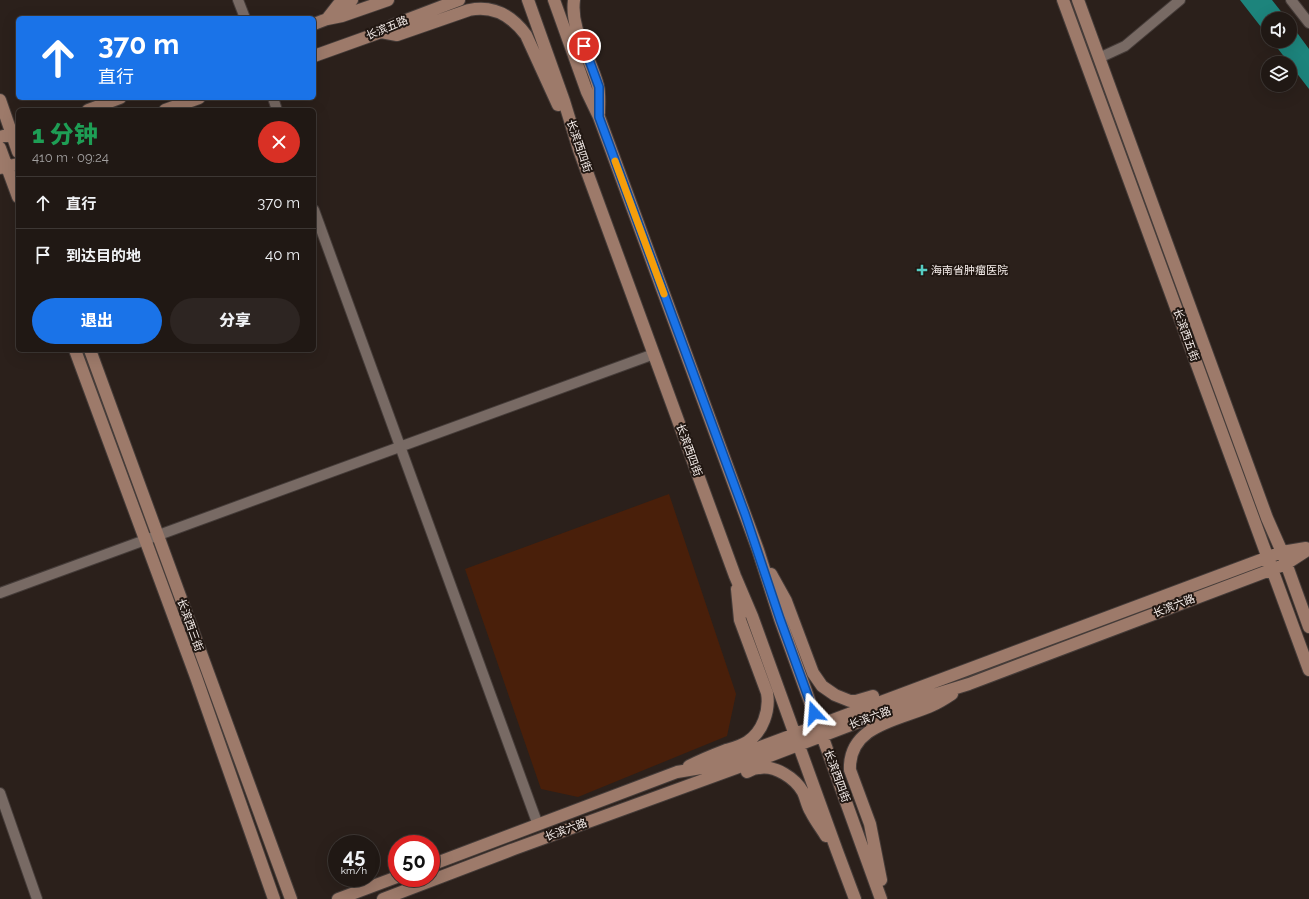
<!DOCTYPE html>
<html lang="zh">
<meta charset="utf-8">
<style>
:root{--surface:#201814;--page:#2d2522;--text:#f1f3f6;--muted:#a2a0a0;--line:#3d3734;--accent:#1a73e8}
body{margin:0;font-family:Raleway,"Noto Sans SC",sans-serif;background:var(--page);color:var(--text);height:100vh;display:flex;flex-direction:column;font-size:15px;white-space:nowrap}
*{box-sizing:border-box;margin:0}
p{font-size:13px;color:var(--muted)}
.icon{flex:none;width:22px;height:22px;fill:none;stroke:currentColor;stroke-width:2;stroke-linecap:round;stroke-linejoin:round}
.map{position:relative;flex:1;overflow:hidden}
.sheet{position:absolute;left:16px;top:108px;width:300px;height:244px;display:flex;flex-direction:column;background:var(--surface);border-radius:6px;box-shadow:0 4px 16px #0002,0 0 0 1px var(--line)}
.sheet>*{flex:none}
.top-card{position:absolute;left:16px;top:16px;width:300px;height:84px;border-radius:6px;box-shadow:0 4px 16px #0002,0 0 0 1px var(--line);background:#1a73e8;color:#fff;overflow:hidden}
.controls{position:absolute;left:1261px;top:12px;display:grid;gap:8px}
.controls a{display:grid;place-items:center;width:36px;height:36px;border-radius:50%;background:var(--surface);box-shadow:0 4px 16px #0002,0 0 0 1px var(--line);font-size:20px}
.speed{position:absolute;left:328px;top:835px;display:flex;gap:8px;font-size:20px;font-weight:700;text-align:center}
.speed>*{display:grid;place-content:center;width:52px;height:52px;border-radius:50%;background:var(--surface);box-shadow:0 4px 16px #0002,0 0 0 1px var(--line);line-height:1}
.speed small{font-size:10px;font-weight:400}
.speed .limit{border:6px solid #d22;background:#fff;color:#111}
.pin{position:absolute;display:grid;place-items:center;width:34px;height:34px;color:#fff;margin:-17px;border:2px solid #fff;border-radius:50%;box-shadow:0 1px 4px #0007}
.me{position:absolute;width:44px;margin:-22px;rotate:341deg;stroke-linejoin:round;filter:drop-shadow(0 0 3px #0008)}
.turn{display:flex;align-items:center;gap:14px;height:84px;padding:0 16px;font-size:18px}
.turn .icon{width:52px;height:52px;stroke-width:2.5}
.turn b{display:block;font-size:28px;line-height:34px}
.round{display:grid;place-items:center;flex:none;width:42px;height:42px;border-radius:21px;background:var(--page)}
.summary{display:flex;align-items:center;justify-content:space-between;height:68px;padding:0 16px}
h1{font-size:24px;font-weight:800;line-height:30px;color:#1e9e55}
.action{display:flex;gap:8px;margin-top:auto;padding:8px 16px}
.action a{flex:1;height:46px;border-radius:24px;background:var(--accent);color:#fff;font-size:16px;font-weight:800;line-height:46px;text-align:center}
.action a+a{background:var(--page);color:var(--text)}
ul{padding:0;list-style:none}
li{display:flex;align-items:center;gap:12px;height:52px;padding:0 16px;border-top:1px solid var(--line)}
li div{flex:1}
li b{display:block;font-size:15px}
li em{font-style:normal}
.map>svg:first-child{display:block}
</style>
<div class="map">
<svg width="1309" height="899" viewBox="0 0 1309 899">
<rect width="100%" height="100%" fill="#2b201b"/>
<!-- green -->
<path fill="#491f0a" d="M669 494 736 694 727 736 578 797 541 789 465 569Z"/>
<!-- water -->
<path fill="#1d847c" d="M1240 0H1272L1287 19H1268V36Z
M1290 23 1309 49V89L1272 41H1290Z"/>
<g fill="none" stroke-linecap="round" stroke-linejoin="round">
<!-- street casing -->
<g stroke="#453c39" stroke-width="12">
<path id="street" d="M238 0 245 18
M1291 0 1309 23
M1099 58 1125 46 1180 0
M273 98 277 110
M314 210 538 825
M0 593 654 354
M0 793 37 899"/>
</g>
<!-- secondary casing -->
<g stroke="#453c39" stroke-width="14">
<path id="secondary" d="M528 0 564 101 579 150 735 576 752 616 837 851 855 899
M554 0 587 92 599 117 736 490 758 550 780 619 881 899
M574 0C570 30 591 58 598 86 600 94 599 105 599 113
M1063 0 1309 670
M1078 0 1267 518 1282 552 1309 627
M327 19 338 5 352 0
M314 24 327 19 342 16 388 0
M381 32 397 35 469 10C493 5 512 16 526 35L558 105
M314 56 381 32 393 25 459 0
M0 100 18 152
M88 110 120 98
M165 110 199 98
M0 137 18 132
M0 148 18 197
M0 168 18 164
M75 350 196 677 274 899
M90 350 291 899
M771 574 786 601 813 673 822 686 835 695 850 701H856L873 696
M689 766C701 760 713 755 726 750 733 748 741 746 747 742 763 732 770 710 767 693L740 620 737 589
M747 772C751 770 754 768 759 768 775 765 795 778 803 792 806 798 807 806 811 812 815 820 821 828 826 836
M431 865 677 772 707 767 1282 552 1306 548
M881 880 870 824 850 770C848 724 901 720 933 705 940 702 946 698 952 694
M338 899 397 877
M383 899 514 849 772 755 856 723 930 696 969 684 1286 564 1309 549"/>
</g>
<!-- street -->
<use href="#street" stroke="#786a64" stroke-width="10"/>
<!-- secondary -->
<use href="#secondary" stroke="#9d7a6a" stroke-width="12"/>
</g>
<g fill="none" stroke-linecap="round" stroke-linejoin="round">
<!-- route casing -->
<g stroke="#114b97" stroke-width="10">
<path id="route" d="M584 46 599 87V117L745 514 780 619 814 713"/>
</g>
<!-- route -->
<use href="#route" stroke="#1a73e8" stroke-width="7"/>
<!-- slow -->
<path stroke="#f59e0b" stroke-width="7" d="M615 161 664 294"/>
</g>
<!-- markers -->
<path fill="#56cec4" stroke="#211712" stroke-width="1.5" d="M920 264h4v4h4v4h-4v4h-4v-4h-4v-4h4z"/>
<g text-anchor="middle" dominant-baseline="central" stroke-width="4" stroke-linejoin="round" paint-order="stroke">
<!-- street labels -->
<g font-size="11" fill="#f7efec" stroke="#211712">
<text transform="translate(387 28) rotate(-23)">长滨五路</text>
<text transform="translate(579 146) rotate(71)">长滨西四街</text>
<text transform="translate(1186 335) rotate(70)">长滨西五街</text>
<text transform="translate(689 450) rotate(70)">长滨西四街</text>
<text transform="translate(1174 606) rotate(-21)">长滨六路</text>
<text transform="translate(190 625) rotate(70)">长滨西三街</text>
<text transform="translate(870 718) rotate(-20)">长滨六路</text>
<text transform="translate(837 776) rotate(70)">长滨西四街</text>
<text transform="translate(566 830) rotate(-20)">长滨六路</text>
</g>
<!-- poi labels -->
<g font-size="11" fill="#f7efec" stroke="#211712" text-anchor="start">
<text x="931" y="270">海南省肿瘤医院</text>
</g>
</g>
</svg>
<div class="controls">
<a><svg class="icon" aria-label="sound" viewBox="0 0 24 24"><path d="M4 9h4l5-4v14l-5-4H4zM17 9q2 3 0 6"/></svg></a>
<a><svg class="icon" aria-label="layers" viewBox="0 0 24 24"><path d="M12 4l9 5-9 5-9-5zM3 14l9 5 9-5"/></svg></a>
</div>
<div class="speed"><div>45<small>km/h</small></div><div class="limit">50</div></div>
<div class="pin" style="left:584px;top:46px;background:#d93025"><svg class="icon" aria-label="arrive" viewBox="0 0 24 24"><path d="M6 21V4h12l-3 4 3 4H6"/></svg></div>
<svg class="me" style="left:814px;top:713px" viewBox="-20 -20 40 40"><path d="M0-17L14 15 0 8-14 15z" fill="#1a73e8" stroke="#fff" stroke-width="4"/></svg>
<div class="top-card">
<div class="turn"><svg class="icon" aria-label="ahead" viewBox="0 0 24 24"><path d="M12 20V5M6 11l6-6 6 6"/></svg><div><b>370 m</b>直行</div></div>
</div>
<section class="sheet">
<div class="summary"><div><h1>1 分钟</h1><p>410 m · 09:24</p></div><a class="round" style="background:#d93025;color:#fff"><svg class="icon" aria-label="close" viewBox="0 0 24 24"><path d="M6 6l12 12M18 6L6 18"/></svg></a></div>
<ul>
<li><svg class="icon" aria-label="ahead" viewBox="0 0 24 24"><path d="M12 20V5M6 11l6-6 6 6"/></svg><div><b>直行</b></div><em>370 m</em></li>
<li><svg class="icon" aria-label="arrive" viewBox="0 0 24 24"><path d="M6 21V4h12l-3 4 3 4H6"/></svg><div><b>到达目的地</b></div><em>40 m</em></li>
</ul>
<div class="action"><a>退出</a><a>分享</a></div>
</section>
</div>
